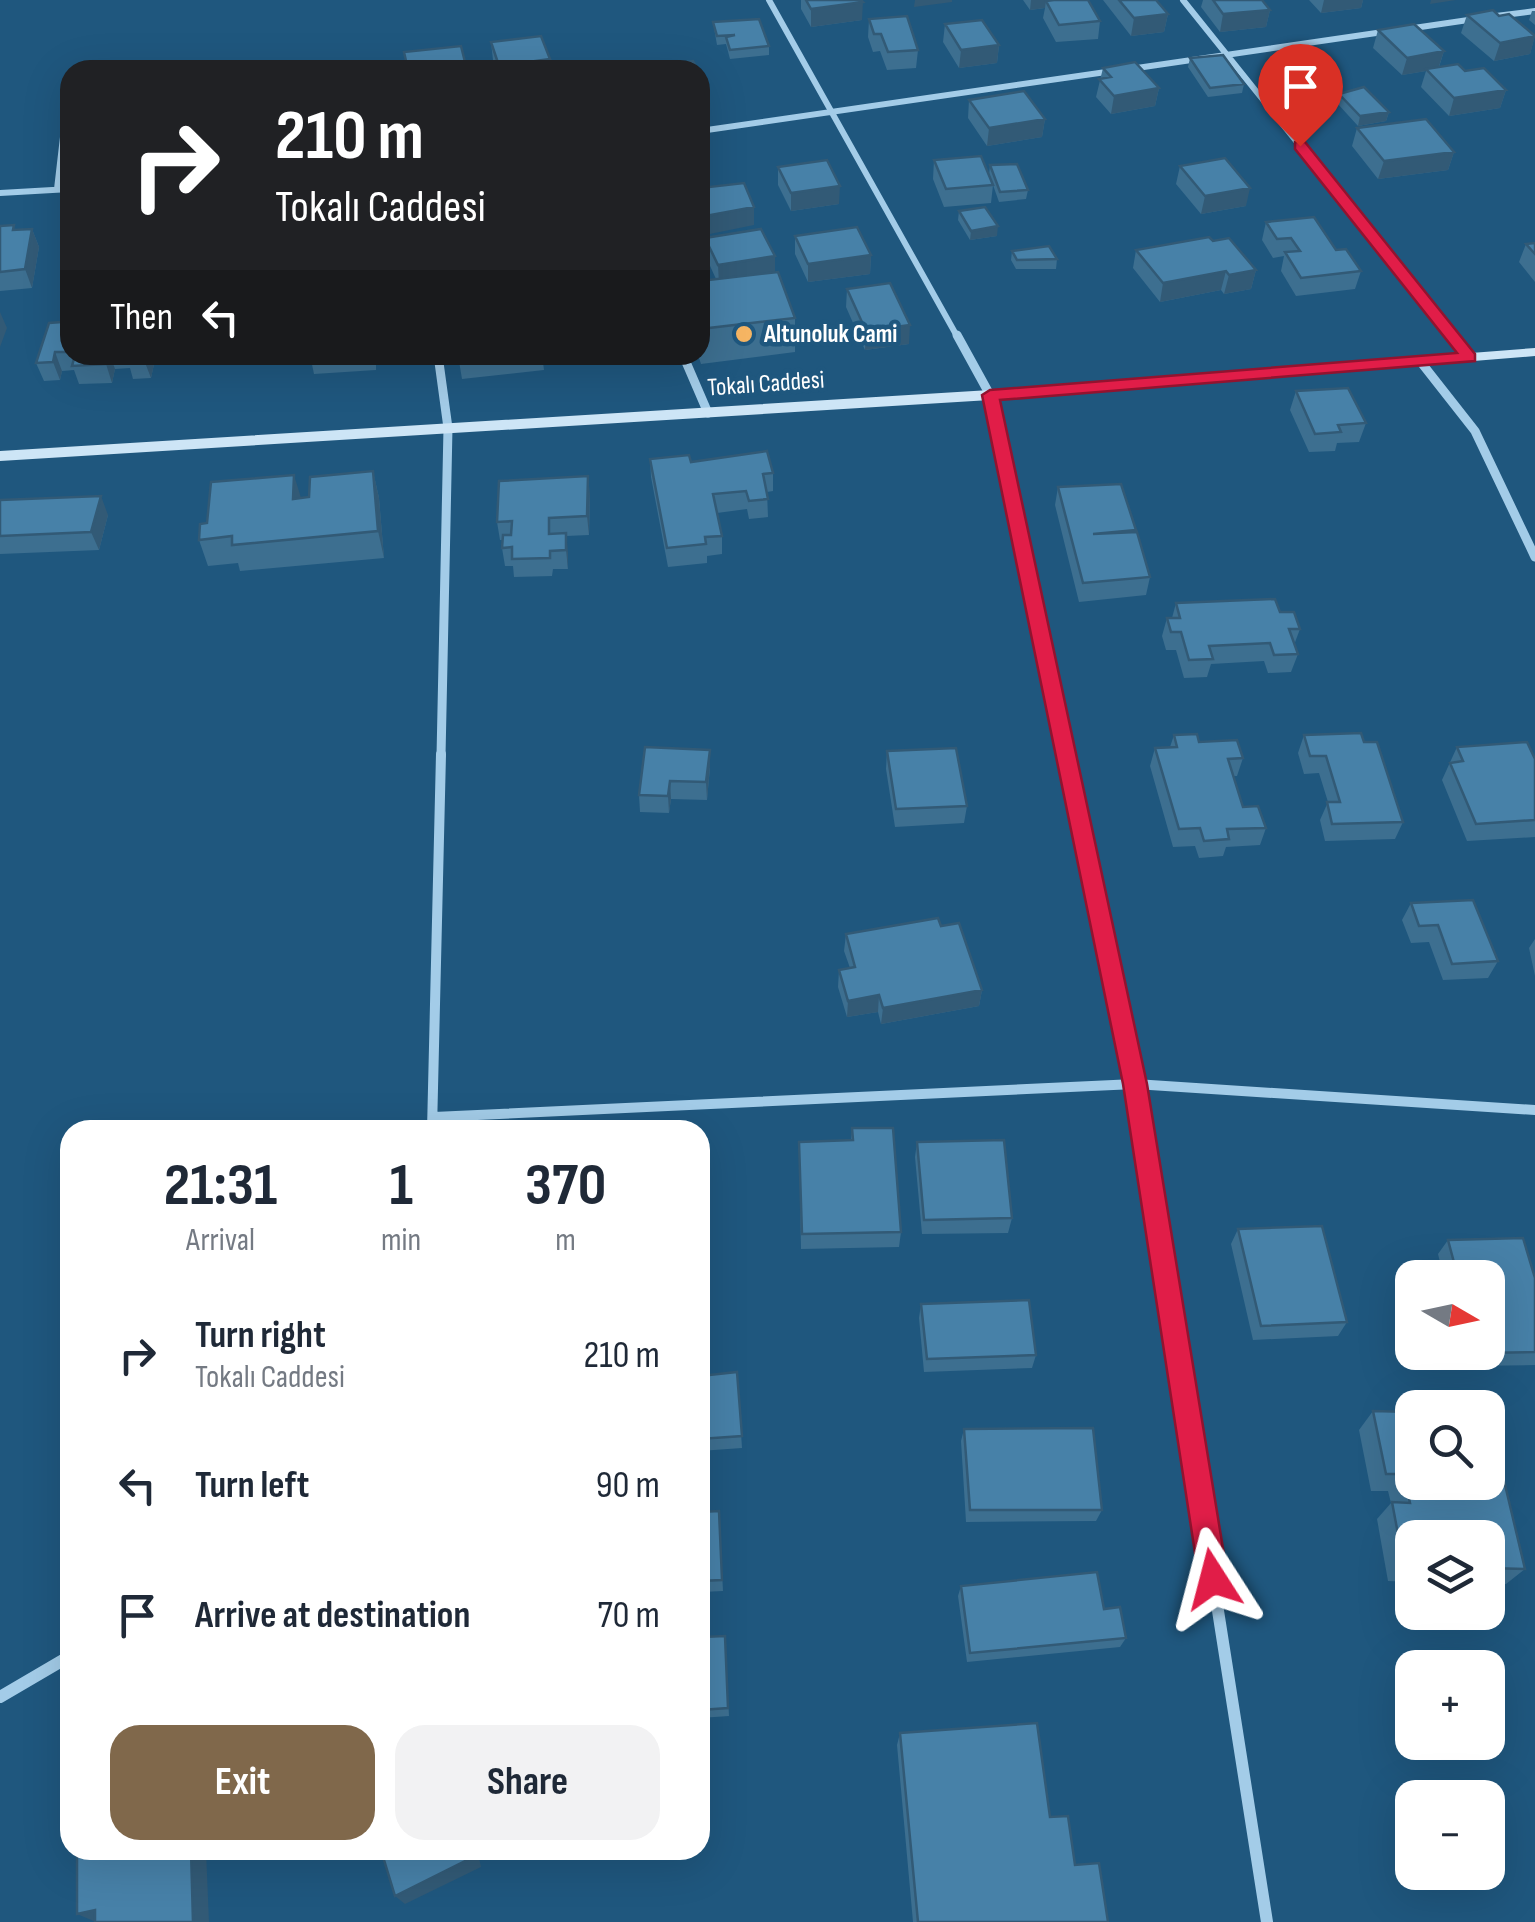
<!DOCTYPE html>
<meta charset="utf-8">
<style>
:root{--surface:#fff;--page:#f2f2f3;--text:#1f2937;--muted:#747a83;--accent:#80684b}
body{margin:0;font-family:"Sofia Sans Condensed",sans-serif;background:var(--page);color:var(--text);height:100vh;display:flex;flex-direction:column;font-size:38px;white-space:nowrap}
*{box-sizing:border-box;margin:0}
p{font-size:32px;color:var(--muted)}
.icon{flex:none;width:55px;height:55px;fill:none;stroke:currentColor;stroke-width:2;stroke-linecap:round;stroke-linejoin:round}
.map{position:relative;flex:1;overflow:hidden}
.side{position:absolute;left:60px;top:1120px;width:650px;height:740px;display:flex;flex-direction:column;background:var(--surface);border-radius:30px;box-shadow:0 10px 40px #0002}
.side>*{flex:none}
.guide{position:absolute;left:60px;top:60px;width:650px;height:305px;border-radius:30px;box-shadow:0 10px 40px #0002;background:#202124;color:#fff;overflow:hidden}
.needle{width:65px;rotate:99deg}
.tools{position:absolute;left:1395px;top:1260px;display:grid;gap:20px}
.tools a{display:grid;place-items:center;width:110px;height:110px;border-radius:20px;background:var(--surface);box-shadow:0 10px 40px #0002;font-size:50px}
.pin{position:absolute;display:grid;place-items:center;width:85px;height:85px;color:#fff;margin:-102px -42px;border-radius:50% 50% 50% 0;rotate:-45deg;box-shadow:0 0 10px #0007}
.pin .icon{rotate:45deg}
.me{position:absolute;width:110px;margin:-55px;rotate:351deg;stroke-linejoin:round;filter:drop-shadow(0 0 8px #0008)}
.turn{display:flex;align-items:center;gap:35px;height:210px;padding:0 50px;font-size:45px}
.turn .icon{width:130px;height:130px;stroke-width:2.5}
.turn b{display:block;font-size:70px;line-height:85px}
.then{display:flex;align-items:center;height:95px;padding:0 50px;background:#0003;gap:20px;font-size:38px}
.eta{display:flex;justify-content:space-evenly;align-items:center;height:170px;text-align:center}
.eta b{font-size:60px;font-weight:700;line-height:70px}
.button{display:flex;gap:20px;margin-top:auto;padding:20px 50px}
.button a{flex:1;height:115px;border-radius:30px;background:var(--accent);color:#fff;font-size:40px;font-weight:700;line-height:115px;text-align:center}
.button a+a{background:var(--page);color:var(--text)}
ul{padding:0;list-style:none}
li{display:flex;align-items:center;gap:30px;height:130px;padding:0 50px}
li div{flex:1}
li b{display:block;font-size:38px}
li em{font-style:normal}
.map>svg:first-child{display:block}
</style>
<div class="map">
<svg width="1535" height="1922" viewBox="0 0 1535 1922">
<rect width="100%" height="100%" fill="#1f577e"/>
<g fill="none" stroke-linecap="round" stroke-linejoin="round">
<!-- street-far3 -->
<path stroke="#a3cce8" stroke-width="6" d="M769 0 958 338
M1183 0 1454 338
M1496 16 1535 11
M1407 29 1475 19
M1130 69 1390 31
M700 131 1113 71
M57 189 69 85
M0 193 70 189"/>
<!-- street-far2 -->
<path stroke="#a3cce8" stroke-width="9" d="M957 335 990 395 1066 756
M1452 335 1469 357
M438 355 448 428 441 756
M683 355 708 413
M1420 361 1475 431 1535 557"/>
<!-- street-far1 -->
<path stroke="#a3cce8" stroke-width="10" d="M1066 754 1135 1084 1165 1277
M434 1117 1135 1084 1535 1110
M432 1130 441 754"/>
<!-- street -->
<path stroke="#a3cce8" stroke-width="12" d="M1165 1274 1267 1922
M0 1697 70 1656"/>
<!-- secondary -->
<path fill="#cde5f6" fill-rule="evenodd" d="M1535 348V356L990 400 0 461V451L990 390Z"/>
</g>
<!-- wall -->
<path fill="#3d6f90" d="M801 0H861L862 20 811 27 801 9Z
M1023 0H1088L1100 21 1098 39 1056 42 1043 18 1045 8 1030 10Z
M1103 0H1156L1168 14 1164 32 1131 36Z
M1203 0H1262L1270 10 1266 27 1220 32 1201 7Z
M1309 0H1363L1361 8 1321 13Z
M1532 11H1535V25L1529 20Z
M1467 15 1499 16 1535 35 1530 54 1494 61 1461 33Z
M869 19 918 50 916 68 887 70 880 51 873 52 868 37Z
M713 22 769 46V55L730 59 726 44 717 45Z
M945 24 999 45 997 63 959 68 943 42Z
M1378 30 1444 51 1439 67 1465 71 1506 90 1500 108 1449 116 1421 87 1426 71 1402 75 1373 48Z
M491 42 550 59 551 70H497L493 60Z
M1190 58 1244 84 1242 93 1208 97 1188 67Z
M1103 68 1159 88 1155 106 1111 114 1096 97Z
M1339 94 1389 112 1386 121 1358 126 1337 103Z
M969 100 1045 119 1042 137 987 146 968 118Z
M1357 128 1454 152 1448 170 1378 179 1352 146Z
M934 160 989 175 990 165 1028 190 1026 199 999 202 993 185 991 203 944 207 933 179Z
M1180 166 1246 206 1201 214 1176 184Z
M778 167 839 204 791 211 778 185Z
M959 211 997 236 970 240 958 220Z
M1266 222 1336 250 1361 271 1355 289 1296 296 1281 271 1284 256 1273 258 1262 240Z
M0 226 16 230 32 229 39 247 32 288 0 291Z
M795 236 871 255 870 274 808 282 795 254Z
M705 238 775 272 795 318V352L701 364 698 355H700V281L716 279 706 257Z
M1213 241 1256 270 1251 289 1224 294 1221 290 1160 302 1133 268 1136 250Z
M1535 243V282L1519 262 1526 244Z
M1012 251 1057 259 1056 269H1016L1011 260Z
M847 289 909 344 865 350 846 307Z
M70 312V355H156L151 378 133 379 130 368 115 369 112 383 79 384 74 370 62 371 60 380 44 381 36 363Z
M310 355H376V370L314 374Z
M458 355H542L544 370 462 379Z
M575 355H627V357L575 361Z
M1296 391 1366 423 1359 442 1337 443 1335 451 1309 452 1290 410Z
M650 459 691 462 773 473V491L767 492 768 517 749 519 747 509 717 513 722 536V554L707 556V563L668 567 651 477Z
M373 471 379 498 384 558 240 571 238 563 208 566 199 540 207 523 301 498 309 497Z
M1058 487 1136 530 1150 577 1146 595 1079 602 1055 505Z
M590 494 589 535 566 536 568 569H553L552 576 514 577 513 566H505L502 548V540H500L497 522Z
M0 500 108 515 99 550 0 554Z
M1176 603 1280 612 1300 629 1294 645 1298 654 1291 672 1268 673 1264 661 1211 664 1207 677 1184 678 1176 650H1166L1162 636 1167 618H1172Z
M1174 735 1199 742 1243 758 1237 776H1233L1243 807 1266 828 1260 845 1226 847 1223 856 1199 858 1195 846 1173 847 1150 766 1155 748 1170 747Z
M1304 735 1364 742 1403 822 1395 839 1325 841 1320 820 1328 802 1319 773 1304 774 1298 753Z
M645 747 710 767 707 800 671 799 669 813 640 812 639 795Z
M1457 747 1535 759V837L1467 841 1442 780Z
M887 751 967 806 964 823 895 827 886 769Z
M1411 903 1498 961 1488 978 1443 980 1429 942 1411 943 1402 920Z
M941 926 982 990 979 1006 881 1024 878 1012 847 1017 838 987 839 970 850 968 844 951 846 934Z
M1535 939V976L1529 948Z
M852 1128 901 1232 899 1247 801 1249 799 1142 851 1140Z
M917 1142 1012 1218 1008 1233 922 1234 915 1157Z
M1238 1229 1347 1322 1338 1336 1253 1340 1231 1244Z
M1448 1240 1535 1278V1365L1468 1366 1465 1352H1488V1278H1432L1437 1270H1442L1438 1254Z
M921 1304 1036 1355 1032 1368 924 1372 919 1318Z
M737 1372 742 1448 700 1451V1376Z
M1373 1411 1525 1569 1506 1584H1488V1538H1412V1582L1388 1581 1377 1519 1391 1503 1388 1491H1371L1359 1430Z
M964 1429 1102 1510 1096 1521 966 1522 961 1441Z
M719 1511 723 1591 702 1592 703 1637 725 1636 729 1716 700 1718V1512Z
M961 1586 1104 1609 1126 1638 1120 1647 967 1662 958 1596Z
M900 1733 1050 1817 1075 1865 1108 1922H913L897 1745Z"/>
<!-- shaded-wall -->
<path fill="#325a76" d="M915 0H952V2L914 7Z
M1031 0H1082L1046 1 1045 8 1030 10Z
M1324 0H1363L1361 8 1321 13Z
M1431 0H1456L1430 4Z
M863 2 862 20 811 27V9Z
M1270 10 1266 27 1220 32 1223 14Z
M1168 14 1164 32 1131 36 1134 18Z
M1535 36 1530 54 1494 61 1500 43Z
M999 45 997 63 959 68 961 50Z
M1444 51 1438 69H1426V71L1402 75 1407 58Z
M550 59 551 70H500L499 66Z
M708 88 709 106 700 107V89Z
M1159 88 1155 106 1111 114 1114 96Z
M1506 90 1500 108 1449 116 1454 98Z
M1389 112 1386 121 1358 126 1360 116Z
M1045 119 1042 137 987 146 989 128Z
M1454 152 1448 170 1378 179 1384 161Z
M840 186 839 204 791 211V193Z
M1250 188 1246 206 1201 214 1205 196Z
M754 207V225L700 236V217Z
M998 226 997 236 970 240 971 231Z
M32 229 39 247 32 288 25 269Z
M871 255 870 274 808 282V264Z
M775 256V274L719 284 718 265Z
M1256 270 1251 289 1224 294 1229 275Z
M1226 271 1221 290 1160 302 1163 283Z
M0 312 7 328 0 347Z
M910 325 909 344 865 350 866 331Z
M55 352 62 371 60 380 53 362Z
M108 355H110L115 369 112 383 106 364Z
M146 355H156L151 378 144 360Z
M373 471 379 498 384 558 378 531Z
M294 475 302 501 293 499Z
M588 476 590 494 589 535 587 516Z
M101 496 108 515 99 550 91 532Z
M566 533 568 552V569L566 550Z
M710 750V767L707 800 706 782Z
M670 781 671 799 669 813 668 796Z
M982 990 979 1006 881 1024 883 1008Z
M879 995 878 1012 847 1017 848 1001Z
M191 1850H206L209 1922H193Z
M219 1850H253L229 1856Z
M471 1850H495L479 1858 481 1867 405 1904 395 1896Z
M95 1910 96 1922 77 1914Z"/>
<!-- building -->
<path fill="#4781a8" stroke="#325a76" stroke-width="2.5" d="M806 0H861L863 2 811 9Z
M1054 0H1088L1100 21 1059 25 1046 1Z
M1119 0H1156L1168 14 1134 18Z
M1213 0H1262L1270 10 1223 14Z
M1493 10 1499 16 1509 14 1535 36 1500 43 1467 15Z
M907 16 918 50 888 52 881 34H874L869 19Z
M759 19 769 46 730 50 726 37 735 35 717 36 713 22Z
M982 20 999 45 961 50 945 24Z
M1414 24 1444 51 1407 58 1378 30Z
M541 36 550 59 499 66 491 42Z
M461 46 467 70H408L404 52Z
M1223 55 1244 84 1210 88 1190 58Z
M693 61 698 70H652L650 67Z
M1135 62 1159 88 1114 96 1099 79 1111 77 1103 68Z
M1458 64 1465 71 1484 68 1506 90 1454 98 1426 69Z
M700 73 708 88 700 89Z
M1364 87 1389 112 1360 116 1339 94Z
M1024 91 1045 119 989 128 969 100Z
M1426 119 1454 152 1384 161 1357 128Z
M981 156 993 185 946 189 934 160Z
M1225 158 1250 188 1205 196 1180 166Z
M827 160 840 186 791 193 778 167Z
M1017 164 1028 190 1000 192 990 165Z
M744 183 754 207 700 217V188Z
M985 207 998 226 971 231 959 211Z
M1314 217 1336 250 1346 249 1361 271 1301 278 1285 252 1300 251 1291 238 1277 239 1266 222Z
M14 225 13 230 32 229 25 269 0 272V226Z
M857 227 871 255 808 264 795 236Z
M761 229 775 256 718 265 705 238Z
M1209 237 1213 241 1229 238 1256 270 1229 275 1226 271 1163 283 1136 250Z
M1535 243V254L1526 244Z
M1049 246 1057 259 1017 260 1012 251Z
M778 272 795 318 700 329V281Z
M890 283 910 325 866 331 847 289Z
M70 312V352H55L53 362 36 363 49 323 61 322 64 313Z
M75 355H108L106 364 72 366Z
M128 355H146L144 360 127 361Z
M458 355H511L459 360Z
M1348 388 1366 423 1338 425 1341 432 1315 434 1296 391Z
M767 451 773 473 763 474 768 499 749 501 746 491 713 494 722 536 705 537 706 544 667 548 650 459 689 455 691 462Z
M373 471 378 531 232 545V536L199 540 200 524 207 523 211 482 294 475 293 499 309 497 310 477Z
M588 476 587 516 549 518V534L566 533V550L550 551V558L512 559V547L502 548 503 535H511L512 521 497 522 499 481Z
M1121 484 1136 530 1093 534 1137 532 1150 577 1083 583 1058 487Z
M101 496 91 532 0 536V500Z
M1275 599 1280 612H1294L1300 629H1289L1298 654 1274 655 1270 643 1209 646 1213 659 1189 660 1181 632H1171L1167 618H1180L1176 603Z
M1361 733 1364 742H1377L1403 822 1332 824 1327 802H1340L1326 756H1310L1304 735Z
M1197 734 1199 742 1237 740 1243 758 1228 759 1243 807 1258 806 1266 828 1227 829 1229 839 1204 841 1200 828 1179 829 1155 748 1177 747 1174 735Z
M1527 742 1535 759V820L1476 824 1450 763 1463 761 1457 747Z
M645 747 710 750 706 782 670 781 668 796 639 795Z
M956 748 967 806 896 809 887 751Z
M1473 900 1498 961 1452 964 1438 925 1419 926 1411 903Z
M938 918 941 926 959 923 982 990 883 1008 879 995 848 1001 839 970 855 967 846 934Z
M852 1128H893L901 1232 802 1234 799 1142 853 1140Z
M1004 1140 1012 1218 924 1220 917 1142Z
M1322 1226 1347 1322 1261 1326 1238 1229Z
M1523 1238 1535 1278V1352L1480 1353 1488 1352V1278H1439L1437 1270H1456L1448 1240Z
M1029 1300 1036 1355 927 1359 921 1304Z
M737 1372 742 1436 700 1439V1376Z
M1373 1411 1412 1412V1482H1488V1413L1525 1569 1488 1568V1538H1412V1566H1404L1392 1502 1410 1503 1404 1474H1386Z
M1093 1428 1102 1510H970L964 1429Z
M719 1511 722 1580 700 1581 703 1637 725 1636 728 1708 700 1710V1512Z
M1097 1572 1104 1609 1120 1607 1126 1638 970 1653 961 1586Z
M1037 1723 1050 1817 1068 1816 1075 1865 1099 1863 1108 1922H918L900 1733Z
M70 1767V1838L64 1840 65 1768Z
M77 1850H191L193 1922H95V1910L77 1914Z
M381 1850H471L473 1857 395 1896Z"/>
<!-- route -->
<path fill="#e11d48" stroke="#92132f" stroke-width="2.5" d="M1295 142H1305L1475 354V361L1000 400 1147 1084 1228 1579 1223 1589 1213 1594 1203 1589 1199 1579 1123 1084 982 395 990 390 1457 353 1295 149Z"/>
<!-- markers -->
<circle fill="#f6b563" stroke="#1f577e" stroke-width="4" cx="744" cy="334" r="10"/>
<g text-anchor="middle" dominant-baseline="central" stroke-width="9" stroke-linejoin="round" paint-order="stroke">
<!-- far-poi labels -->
<g font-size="25" font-weight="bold" fill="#fff" stroke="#1f577e" text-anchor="start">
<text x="764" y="334">Altunoluk Cami</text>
</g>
<!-- far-street labels -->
<g font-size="25" fill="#fff" stroke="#1f577e">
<text transform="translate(766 384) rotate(-4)">Tokalı Caddesi</text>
</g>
</g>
</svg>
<div class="tools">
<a><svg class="needle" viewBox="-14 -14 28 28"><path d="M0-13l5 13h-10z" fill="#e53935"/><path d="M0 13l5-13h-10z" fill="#747a83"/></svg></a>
<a><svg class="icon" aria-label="search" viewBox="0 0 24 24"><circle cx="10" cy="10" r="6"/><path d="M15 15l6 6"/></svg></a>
<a><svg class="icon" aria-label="layers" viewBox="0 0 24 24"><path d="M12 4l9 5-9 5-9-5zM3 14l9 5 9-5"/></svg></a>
<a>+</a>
<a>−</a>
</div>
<div class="pin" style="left:1300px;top:146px;background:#d93025"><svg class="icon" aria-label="arrive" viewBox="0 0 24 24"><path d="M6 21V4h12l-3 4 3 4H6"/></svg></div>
<svg class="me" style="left:1213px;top:1579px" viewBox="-20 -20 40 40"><path d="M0-17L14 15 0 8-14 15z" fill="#e11d48" stroke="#fff" stroke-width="4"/></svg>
<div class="guide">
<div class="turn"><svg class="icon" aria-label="right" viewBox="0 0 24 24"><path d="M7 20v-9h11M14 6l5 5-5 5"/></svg><div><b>210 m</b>Tokalı Caddesi</div></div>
<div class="then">Then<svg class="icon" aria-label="left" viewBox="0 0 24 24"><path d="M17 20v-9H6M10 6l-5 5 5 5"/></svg></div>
</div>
<section class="side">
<div class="eta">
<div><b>21:31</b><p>Arrival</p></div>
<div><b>1</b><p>min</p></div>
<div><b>370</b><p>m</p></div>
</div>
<ul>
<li><svg class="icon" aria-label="right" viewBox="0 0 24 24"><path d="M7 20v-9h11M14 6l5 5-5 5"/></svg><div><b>Turn right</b><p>Tokalı Caddesi</p></div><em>210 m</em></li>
<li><svg class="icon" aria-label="left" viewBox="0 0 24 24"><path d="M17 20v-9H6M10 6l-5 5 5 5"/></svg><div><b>Turn left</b></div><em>90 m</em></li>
<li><svg class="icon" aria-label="arrive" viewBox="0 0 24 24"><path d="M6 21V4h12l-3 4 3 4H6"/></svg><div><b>Arrive at destination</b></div><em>70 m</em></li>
</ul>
<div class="button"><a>Exit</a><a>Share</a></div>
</section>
</div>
